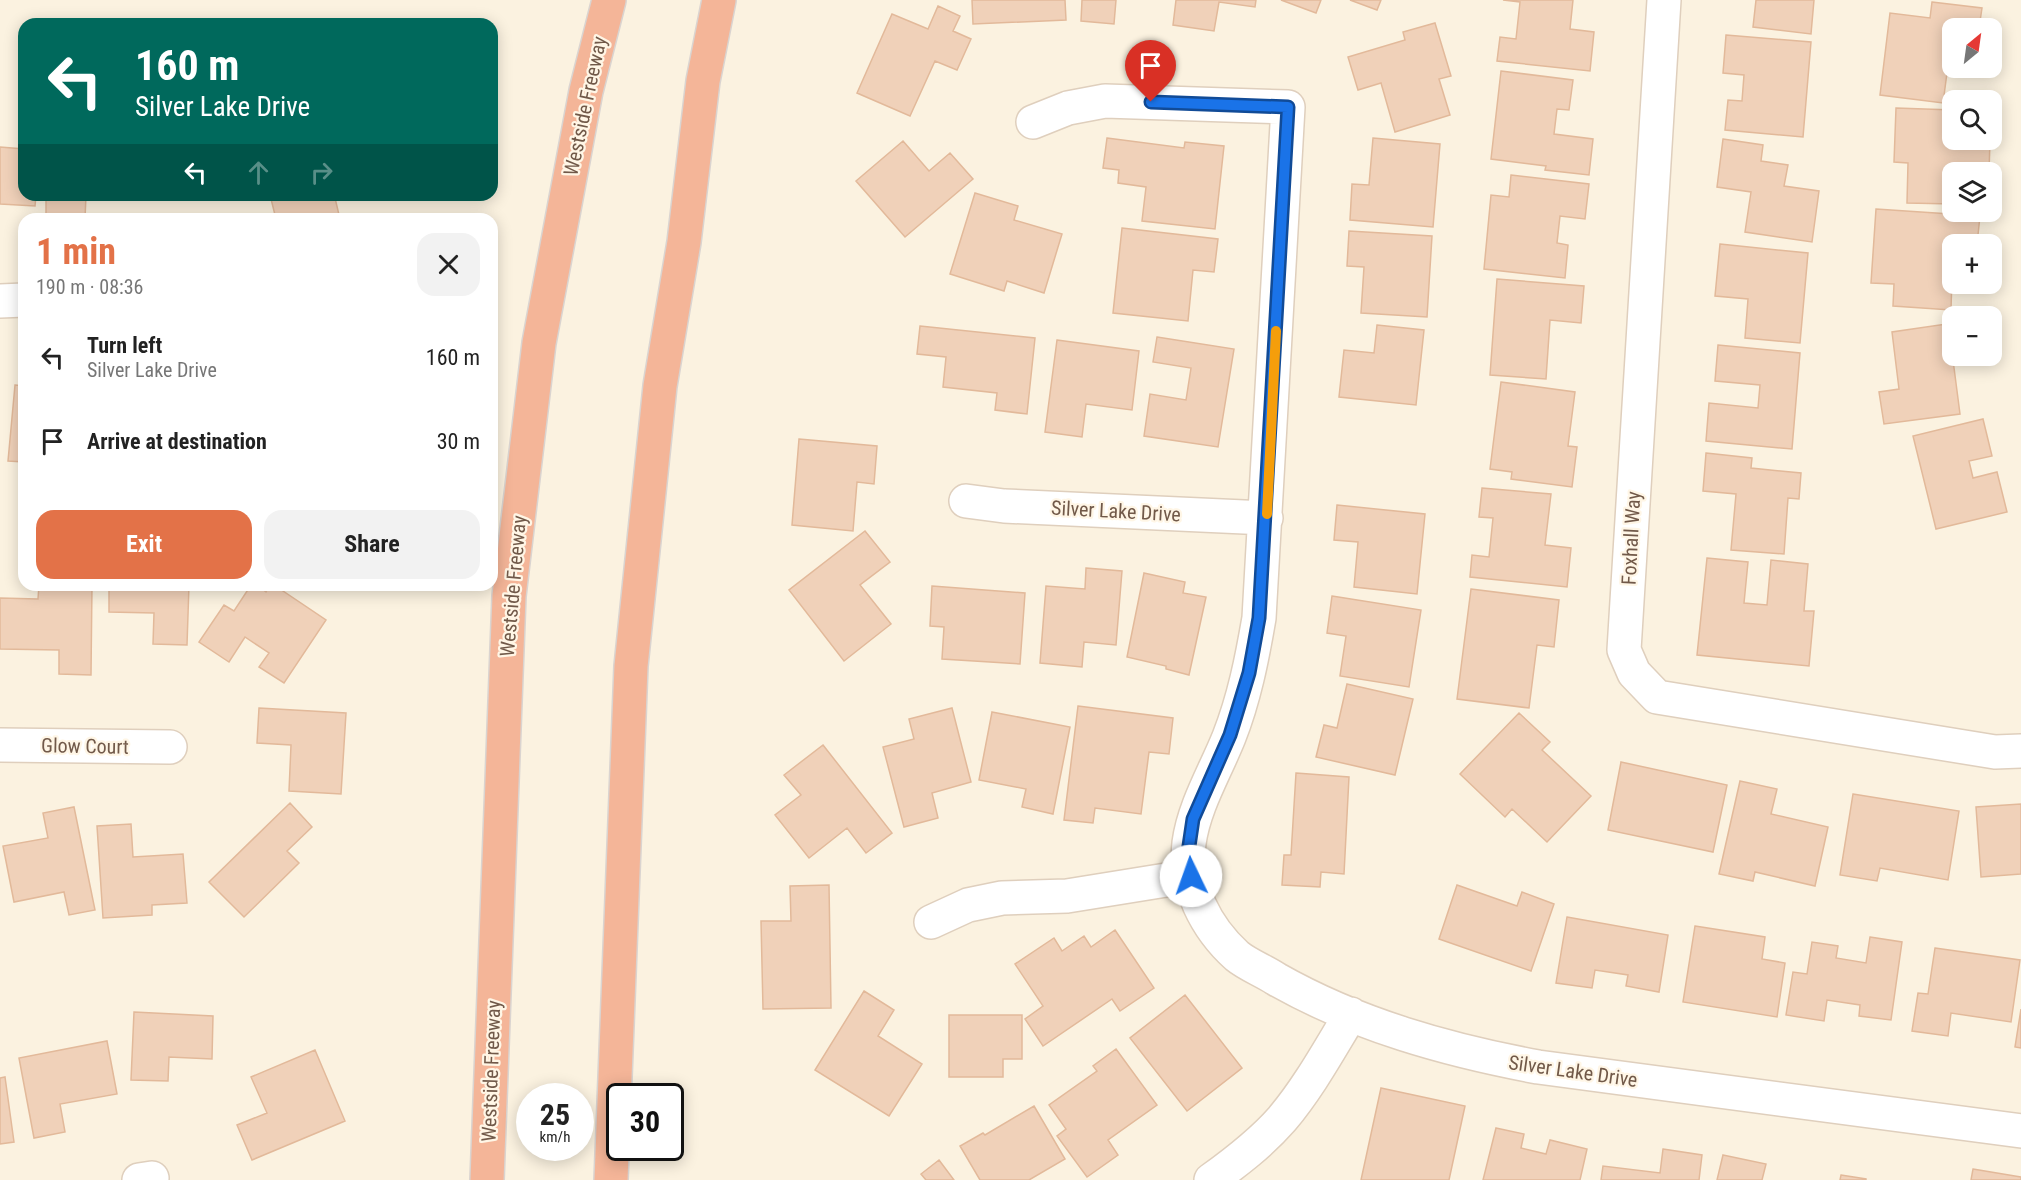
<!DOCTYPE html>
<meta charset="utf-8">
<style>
:root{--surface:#fff;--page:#f2f2f2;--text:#222;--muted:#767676;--accent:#e37248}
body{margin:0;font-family:"Roboto Condensed",sans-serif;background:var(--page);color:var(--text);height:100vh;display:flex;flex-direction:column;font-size:22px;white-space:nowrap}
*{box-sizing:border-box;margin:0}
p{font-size:20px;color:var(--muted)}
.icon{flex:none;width:33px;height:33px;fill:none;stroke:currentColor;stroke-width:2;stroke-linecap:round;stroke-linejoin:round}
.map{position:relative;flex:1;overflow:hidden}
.sheet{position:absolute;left:18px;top:213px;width:480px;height:378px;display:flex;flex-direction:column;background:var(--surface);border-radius:18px;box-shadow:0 3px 15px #0003}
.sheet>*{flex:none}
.hud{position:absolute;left:18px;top:18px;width:480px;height:183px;border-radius:18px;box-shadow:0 3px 15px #0003;background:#00695c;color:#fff;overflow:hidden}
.needle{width:39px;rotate:29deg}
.controls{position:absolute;left:1942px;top:18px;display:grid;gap:12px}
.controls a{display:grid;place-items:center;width:60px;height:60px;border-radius:12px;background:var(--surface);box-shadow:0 3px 15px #0003;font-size:30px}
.speed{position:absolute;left:516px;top:1083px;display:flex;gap:12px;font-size:30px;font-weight:700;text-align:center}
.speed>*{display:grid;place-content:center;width:78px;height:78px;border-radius:50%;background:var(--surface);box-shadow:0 3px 15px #0003;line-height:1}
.speed small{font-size:15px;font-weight:400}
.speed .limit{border:3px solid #111;border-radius:9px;background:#fff;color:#111}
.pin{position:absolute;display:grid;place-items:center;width:51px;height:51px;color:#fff;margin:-62px -26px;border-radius:50% 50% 50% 0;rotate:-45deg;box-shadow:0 0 6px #0007}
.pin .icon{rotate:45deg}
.me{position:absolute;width:66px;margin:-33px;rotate:357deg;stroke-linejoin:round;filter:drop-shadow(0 0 4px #0008)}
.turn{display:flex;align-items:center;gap:21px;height:126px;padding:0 18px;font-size:27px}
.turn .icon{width:78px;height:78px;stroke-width:2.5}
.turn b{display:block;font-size:42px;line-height:51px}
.lanes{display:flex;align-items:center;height:57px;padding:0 18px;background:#0003;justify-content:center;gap:30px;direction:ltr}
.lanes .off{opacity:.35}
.round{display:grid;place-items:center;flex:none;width:63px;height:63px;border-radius:18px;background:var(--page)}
.overview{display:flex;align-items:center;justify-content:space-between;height:102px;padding:0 18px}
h1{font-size:36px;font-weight:700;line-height:45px;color:var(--accent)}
.cta{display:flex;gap:12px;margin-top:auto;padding:12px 18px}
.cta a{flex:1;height:69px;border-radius:18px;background:var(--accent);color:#fff;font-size:24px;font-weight:700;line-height:69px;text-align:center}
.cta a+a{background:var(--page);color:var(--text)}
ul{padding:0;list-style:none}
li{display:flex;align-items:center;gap:18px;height:84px;padding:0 18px}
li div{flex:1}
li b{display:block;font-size:22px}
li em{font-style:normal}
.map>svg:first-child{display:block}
</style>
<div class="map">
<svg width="2021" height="1180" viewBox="0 0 2021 1180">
<rect width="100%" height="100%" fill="#fbf2e0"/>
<!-- building -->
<path fill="#f0d1b9" stroke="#e2b99a" stroke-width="1.5" d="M972 0H1065L1066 20 973 24Z
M1082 0H1116L1114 24 1081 21Z
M1176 0H1256L1255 7 1219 2 1214 31 1173 25Z
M1281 0H1321L1316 13Z
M1350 0H1381L1377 10Z
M1503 0H1573L1570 29 1594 32 1590 71 1497 61 1500 37 1516 39 1520 2Z
M1756 0H1814L1811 34 1753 27Z
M1932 2 1982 8 1979 28H1953L1943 103 1880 95 1890 13 1930 18Z
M938 6 960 16 953 31 971 39 957 70 935 61 910 116 857 93 892 14 928 29Z
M1435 23 1451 76 1439 79 1450 115 1395 132 1381 83 1358 90 1348 57 1405 40 1403 32Z
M1726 35 1811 42 1803 137 1725 130 1728 100 1742 101 1744 75 1723 73Z
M1501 71 1573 80 1569 110 1557 109 1554 134 1593 139 1589 175 1545 170 1546 166 1491 159Z
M1896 108 1953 110V140H1990L1989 172H1953V204L1907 203 1908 163 1894 162Z
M1107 138 1184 148 1185 142 1224 146 1215 229 1142 221 1146 187 1118 183 1119 170 1103 168Z
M1373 138 1440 144 1433 227 1350 220 1352 184 1369 185Z
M1723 139 1763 145 1761 161 1788 165 1784 186 1819 191 1812 242 1745 232 1751 192 1717 187Z
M903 141 929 171 950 153 973 179 905 237 856 181Z
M0 147 24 149V195H36L35 206 0 204Z
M1511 175 1589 184 1585 219 1560 216 1557 243 1568 245 1565 278 1484 269 1491 195 1509 197Z
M975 193 1018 206 1014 220 1062 234 1044 293 1007 281 1004 291 950 274Z
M46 195H86L85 219H46Z
M270 195H343L335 198 340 219H276Z
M1876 209 1980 216 1977 244H1953L1951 310 1893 306 1894 284 1871 283Z
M1122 228 1218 239 1214 272 1193 270 1188 321 1113 313Z
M1349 231 1432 236 1427 317 1361 313 1364 267 1347 266Z
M1720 244 1808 253 1800 343 1745 338 1748 299 1715 296Z
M1497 279 1584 286 1581 323 1550 320 1546 379 1490 375Z
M1953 323V356L1980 357 1953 360 1960 414 1884 424 1879 392 1899 389 1892 332Z
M1377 325 1424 330 1416 405 1339 397 1344 350 1374 353Z
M920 326 1035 338 1027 414 995 410 997 393 943 387 946 357 917 354Z
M1157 337 1234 349 1218 447 1144 436 1150 394 1186 400 1191 368 1153 362Z
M1057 340 1139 351 1132 410 1086 404 1082 437 1045 432Z
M1718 345 1800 353 1792 449 1706 441 1709 403 1758 408 1760 385 1715 381Z
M1501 382 1575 392 1568 446 1577 447 1572 487 1511 479 1512 472 1490 469Z
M15 385 24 386V462L8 461Z
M1983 419 1992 456 1969 461 1973 478 1997 472 2007 512 1936 529 1913 436Z
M799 439 877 446 874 484 857 482 853 531 792 525Z
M1706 453 1752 458 1751 468 1801 473 1799 499 1788 498 1784 554 1731 550 1736 494 1703 491Z
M1482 488 1551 494 1545 545 1571 548 1567 587 1470 577 1472 555 1489 557 1493 518 1479 517Z
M1337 505 1425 514 1417 594 1354 587 1358 542 1334 540Z
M865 531 890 562 860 585 891 624 844 661 789 590Z
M1707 558 1748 562 1744 603 1767 605 1771 560 1808 564 1804 611H1814L1809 666 1697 655Z
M1086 568 1122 571 1116 645 1084 642 1082 667 1040 663 1046 586 1085 589Z
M1144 573 1185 582 1183 593 1206 597 1189 675 1166 669V666L1127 657Z
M39 585H92L91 675 59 674V650L0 649V598L38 599Z
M109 585H189L187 645 153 644 154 613 109 612Z
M251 585H257L266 592 270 585H274L326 620 284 683 259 667 269 653 245 637 229 662 199 642 224 605 234 611Z
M932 586 1025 593 1020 664 942 659 944 627 930 626Z
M1471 589 1559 600 1554 647 1537 645 1529 708 1457 699Z
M1332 596 1421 610 1409 687 1340 676 1346 636 1327 633Z
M1347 684 1413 699 1395 775 1316 757 1324 725 1337 728Z
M1078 706 1173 718 1169 754 1149 752 1141 814 1095 808 1093 823 1064 820Z
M259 708 346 713 341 794 289 791 291 745 257 743Z
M952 708 971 782 932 793 938 818 904 827 883 747 914 739 909 719Z
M992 712 1070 727 1053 814 1022 807 1026 789 979 780Z
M1519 713 1550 742 1542 750 1591 796 1547 842 1512 809 1505 817 1460 774Z
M823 745 892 833 866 853 847 828 809 858 775 815 801 795 784 775Z
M1621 762 1727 785 1713 852 1608 830Z
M1296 773 1349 777 1344 874 1321 872 1320 887 1282 885 1284 855H1291Z
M1740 781 1777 789 1771 814 1828 827 1815 886 1755 872 1753 881 1719 874Z
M1853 794 1959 811 1948 880 1880 868 1877 881 1840 875Z
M290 803 312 827 287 851 299 863 244 917 209 882Z
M2021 804V874L1981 877 1976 807Z
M74 807 95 910 69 915 64 892 14 902 3 846 48 838 43 813Z
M131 824 133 857 183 854 187 903 152 905V915L103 918 97 826Z
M829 885 831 1008 763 1009 761 921H791L790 886Z
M1457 885 1517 906 1522 892 1554 904 1531 971 1439 939Z
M1567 917 1668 935 1659 992 1626 986 1628 975 1595 970 1592 988 1556 983Z
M1695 926 1765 937 1762 959 1785 963 1777 1017 1683 1002Z
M1115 930 1154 988 1120 1011 1112 999 1043 1046 1025 1019 1043 1006 1015 964 1054 938 1062 951 1084 936 1091 947Z
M1870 937 1902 942 1891 1020 1859 1016 1860 1005 1827 1000 1824 1021 1786 1015 1793 972 1807 974 1812 942 1838 946 1836 958 1866 963Z
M1935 948 2020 960 2011 1022 1951 1013 1948 1036 1912 1031 1918 993 1928 994Z
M864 991 894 1010 878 1036 922 1064 889 1116 815 1070Z
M1185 995 1242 1068 1187 1111 1130 1038Z
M2021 1009V1048L2015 1047Z
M134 1012 213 1016 212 1059 169 1057 168 1081 131 1080Z
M949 1015H1022V1059H1003V1077H949Z
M107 1041 117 1094 60 1104 65 1132 34 1138 19 1058Z
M1116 1049 1157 1105 1108 1140 1118 1155 1087 1177 1057 1136 1066 1129 1049 1105 1097 1071 1093 1066Z
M315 1050 345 1121 252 1160 237 1125 267 1113 251 1077Z
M5 1077 14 1142 0 1144V1078Z
M1381 1088 1465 1106 1449 1180H1361Z
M1034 1106 1065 1159 1029 1180H980L960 1146 983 1133 985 1135Z
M1496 1128 1524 1134 1521 1148 1546 1154 1550 1140 1587 1149 1580 1180H1483Z
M1663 1149 1702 1155 1699 1180H1601L1603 1166 1660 1173Z
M1723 1155 1766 1164 1762 1180H1717Z
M939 1160 954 1180H926L921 1174Z
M1973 1169 2021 1177V1180H1971Z
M1841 1175 1866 1179V1180H1840Z"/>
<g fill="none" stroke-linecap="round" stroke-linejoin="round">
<!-- minor casing -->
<g stroke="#dfcfbd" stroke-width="36">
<path id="minor" d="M1664 0 1624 650 1634 673 1657 697 1995 752 2021 751
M1033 122 1068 108 1105 101 1288 107 1259 618C1252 659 1244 699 1229 737 1215 772 1194 806 1189 843 1184 886 1206 928 1237 956 1248 965 1264 971 1276 979 1357 1025 1447 1050 1538 1067L2021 1131
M0 301 24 300
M966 501 1004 506 1266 518
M0 745 170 747
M931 922 968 905 1002 898 1067 896 1191 876
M139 1180 152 1178
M1211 1180C1236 1162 1261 1143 1282 1119 1309 1087 1329 1050 1351 1014"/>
</g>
<!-- highway casing -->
<g stroke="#dad4d0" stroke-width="36">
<path id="highway" d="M487 1180 509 596 539 343 586 91 609 0
M611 1180 631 666 660 386 684 242 703 81 719 0"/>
</g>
<!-- minor -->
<use href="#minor" stroke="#fff" stroke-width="33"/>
<!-- highway -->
<use href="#highway" stroke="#f4b598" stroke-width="33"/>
</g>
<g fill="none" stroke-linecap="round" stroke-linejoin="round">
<!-- route casing -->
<g stroke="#114b97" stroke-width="15">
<path id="route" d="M1151 102 1288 107 1259 618 1249 673 1230 735 1193 819 1189 846 1191 876"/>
</g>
<!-- route -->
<use href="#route" stroke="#1a73e8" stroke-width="10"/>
<!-- slow -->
<path stroke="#f59e0b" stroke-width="10" d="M1267 514 1276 331"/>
</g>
<g text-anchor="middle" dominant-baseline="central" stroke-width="4.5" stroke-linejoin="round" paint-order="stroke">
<!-- street labels -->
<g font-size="20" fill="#715949" stroke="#fff6e6">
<text transform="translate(585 106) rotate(-78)">Westside Freeway</text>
<text transform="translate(1116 511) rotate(3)">Silver Lake Drive</text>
<text transform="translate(1631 538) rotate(-87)">Foxhall Way</text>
<text transform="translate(513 586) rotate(-85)">Westside Freeway</text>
<text transform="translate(85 746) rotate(1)">Glow Court</text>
<text transform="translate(491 1071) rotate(-88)">Westside Freeway</text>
<text transform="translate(1573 1071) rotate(8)">Silver Lake Drive</text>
</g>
</g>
</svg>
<div class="controls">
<a><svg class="needle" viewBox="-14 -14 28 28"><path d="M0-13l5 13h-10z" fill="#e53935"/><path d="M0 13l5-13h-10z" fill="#767676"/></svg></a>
<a><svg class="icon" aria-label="search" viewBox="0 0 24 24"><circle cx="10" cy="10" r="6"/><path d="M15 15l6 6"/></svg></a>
<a><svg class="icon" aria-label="layers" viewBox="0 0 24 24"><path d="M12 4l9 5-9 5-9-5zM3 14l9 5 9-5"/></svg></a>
<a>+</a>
<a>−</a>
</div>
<div class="speed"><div>25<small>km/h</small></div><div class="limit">30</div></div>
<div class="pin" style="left:1151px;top:102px;background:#d93025"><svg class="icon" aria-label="arrive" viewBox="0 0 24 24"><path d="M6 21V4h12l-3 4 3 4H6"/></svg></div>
<svg class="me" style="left:1191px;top:876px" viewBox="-20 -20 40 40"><circle r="19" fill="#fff"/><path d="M0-13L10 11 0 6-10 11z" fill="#1a73e8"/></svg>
<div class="hud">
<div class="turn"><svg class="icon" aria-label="left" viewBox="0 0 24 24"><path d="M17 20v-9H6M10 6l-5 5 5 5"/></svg><div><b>160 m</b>Silver Lake Drive</div></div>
<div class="lanes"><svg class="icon" aria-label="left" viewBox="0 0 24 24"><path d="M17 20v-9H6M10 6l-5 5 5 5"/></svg><svg class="icon off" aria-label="ahead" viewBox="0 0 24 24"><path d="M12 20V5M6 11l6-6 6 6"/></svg><svg class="icon off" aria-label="right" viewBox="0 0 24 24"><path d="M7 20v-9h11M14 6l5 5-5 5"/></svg></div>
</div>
<section class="sheet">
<div class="overview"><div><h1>1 min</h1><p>190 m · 08:36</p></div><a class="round"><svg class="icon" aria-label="close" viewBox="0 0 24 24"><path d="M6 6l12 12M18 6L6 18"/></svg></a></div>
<ul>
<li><svg class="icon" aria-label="left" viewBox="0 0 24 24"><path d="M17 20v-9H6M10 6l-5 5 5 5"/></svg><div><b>Turn left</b><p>Silver Lake Drive</p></div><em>160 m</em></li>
<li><svg class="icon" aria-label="arrive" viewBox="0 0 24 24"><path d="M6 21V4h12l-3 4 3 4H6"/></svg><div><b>Arrive at destination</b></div><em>30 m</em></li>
</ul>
<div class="cta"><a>Exit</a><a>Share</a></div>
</section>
</div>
